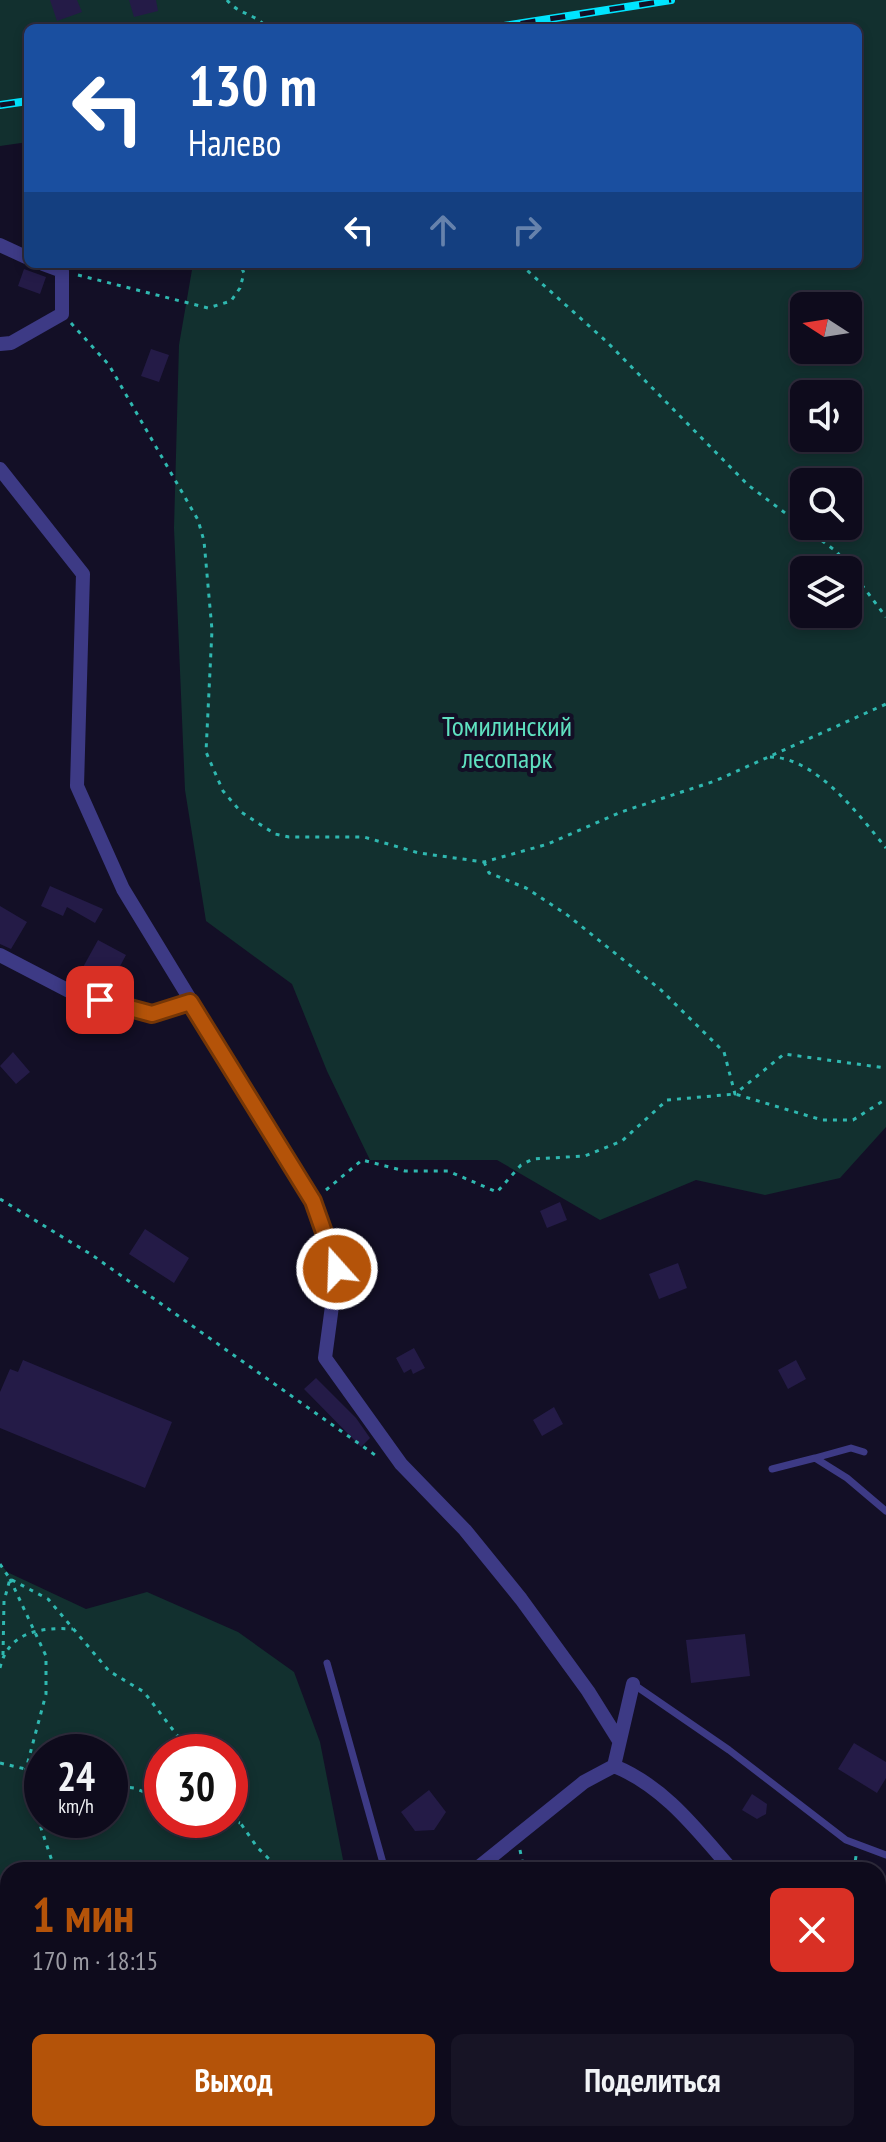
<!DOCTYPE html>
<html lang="ru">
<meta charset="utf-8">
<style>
:root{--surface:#0e0b1c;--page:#171425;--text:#f1f3f6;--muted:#9b9ba3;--line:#2e2b3b;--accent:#b45309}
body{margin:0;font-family:"PT Sans Narrow",sans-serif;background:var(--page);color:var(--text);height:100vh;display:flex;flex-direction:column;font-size:30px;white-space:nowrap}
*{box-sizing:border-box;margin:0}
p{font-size:26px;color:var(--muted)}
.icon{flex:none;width:44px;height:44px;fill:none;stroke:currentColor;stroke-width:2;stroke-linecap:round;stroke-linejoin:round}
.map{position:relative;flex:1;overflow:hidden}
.side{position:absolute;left:0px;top:1862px;width:886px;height:280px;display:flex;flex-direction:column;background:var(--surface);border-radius:24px 24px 0 0;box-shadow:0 4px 12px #0003,0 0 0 2px var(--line)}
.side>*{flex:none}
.hud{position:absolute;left:24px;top:24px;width:838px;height:244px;border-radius:12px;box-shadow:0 4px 12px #0003,0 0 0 2px var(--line);background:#1a4fa0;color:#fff;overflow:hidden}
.needle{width:52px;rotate:282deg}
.tools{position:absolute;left:790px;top:292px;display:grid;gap:16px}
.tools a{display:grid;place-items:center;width:72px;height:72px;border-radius:12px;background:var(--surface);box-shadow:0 4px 12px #0003,0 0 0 2px var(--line);font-size:40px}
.speed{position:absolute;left:24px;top:1734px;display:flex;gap:16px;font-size:40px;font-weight:700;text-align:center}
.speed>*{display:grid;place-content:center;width:104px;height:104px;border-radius:50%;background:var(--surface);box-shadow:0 4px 12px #0003,0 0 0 2px var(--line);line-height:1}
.speed small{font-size:20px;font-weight:400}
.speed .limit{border:12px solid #d22;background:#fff;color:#111}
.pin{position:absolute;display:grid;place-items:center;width:68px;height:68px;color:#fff;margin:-34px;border-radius:16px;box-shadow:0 4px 12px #0006}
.me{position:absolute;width:88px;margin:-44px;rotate:340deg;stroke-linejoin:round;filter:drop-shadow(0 0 6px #0008)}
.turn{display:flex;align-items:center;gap:28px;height:168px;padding:0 32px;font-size:36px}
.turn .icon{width:104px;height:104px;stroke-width:2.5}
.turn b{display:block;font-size:56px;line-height:68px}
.lanes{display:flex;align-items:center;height:76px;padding:0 32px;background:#0003;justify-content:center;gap:40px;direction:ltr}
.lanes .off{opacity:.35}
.round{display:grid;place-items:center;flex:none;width:84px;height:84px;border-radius:12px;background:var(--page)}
.headline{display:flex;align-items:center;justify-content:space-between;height:136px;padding:0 32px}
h1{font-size:48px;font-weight:800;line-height:60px;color:var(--accent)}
.cta{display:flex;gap:16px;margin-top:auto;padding:16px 32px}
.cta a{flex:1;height:92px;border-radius:12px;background:var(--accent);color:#fff;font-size:32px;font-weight:800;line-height:92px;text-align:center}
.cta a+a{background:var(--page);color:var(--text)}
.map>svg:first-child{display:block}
</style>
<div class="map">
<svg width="886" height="2142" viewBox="0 0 886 2142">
<rect width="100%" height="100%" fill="#130f26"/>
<!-- green -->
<path fill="#12302f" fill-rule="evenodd" d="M0 0H886V1127L840 1178 765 1195 696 1180 600 1220 497 1160H370L327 1071 292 984 206 921 185 790 174 528 179 345 193 264H858V28H28V142L0 146ZM804 306H848V350H804ZM804 394H848V438H804ZM804 482H848V526H804ZM804 570H848V614H804Z
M0 1563 7 1572 86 1609 147 1592 238 1632 294 1672 320 1742 345 1870H8V2134H154L142 2142H0ZM42 1752H110V1820H42ZM162 1752H230V1820H162Z"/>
<!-- building -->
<path fill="#241b47" d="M50 0H77L82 12 57 21Z
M129 0H156L158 11 134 17Z
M24 269 46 277 40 294 18 286Z
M151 349 169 355 159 382 141 376Z
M50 886 103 909 95 923 67 907 63 916 41 906Z
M0 906 27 922 11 949 0 944Z
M98 940 126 955 110 985 82 969Z
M13 1052 30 1072 16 1084 0 1066Z
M560 1202 567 1220 547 1228 540 1211Z
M145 1229 189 1258 174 1283 129 1254Z
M678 1263 687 1288 659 1299 649 1274Z
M414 1348 425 1368 413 1374 411 1369 404 1373 396 1358Z
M23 1360 172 1422 145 1488 0 1428V1392L10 1369 18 1372Z
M796 1360 806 1379 788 1389 778 1370Z
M316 1378 356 1418 370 1438 361 1447 304 1389Z
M554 1407 563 1424 542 1436 533 1420Z
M745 1634 750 1676 691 1683 686 1640Z
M854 1743 886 1762V1778L877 1793 838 1769Z
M429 1790 446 1812 434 1830 415 1831 401 1812Z
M752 1794 767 1804 766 1814 757 1819 742 1810Z"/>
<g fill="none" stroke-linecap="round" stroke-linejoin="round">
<!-- path -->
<path stroke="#2fb8b0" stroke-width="3" stroke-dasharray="4 6" stroke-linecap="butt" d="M227 0C239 15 255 13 267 28
M510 28 670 0
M520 264 607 342 748 485 837 552 886 617
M78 275 208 308 231 301 240 288 244 273 240 264
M71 323 109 365 198 520 204 541 212 630 206 752 223 791 241 812 275 834 289 837H364L419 853 484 862 548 844 621 812 715 781 886 704
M770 757C816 757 860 816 886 848
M484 862 489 873 526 888 566 914 661 990 724 1052 735 1094 784 1054 886 1068
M326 1190 362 1160 405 1171H448L497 1192 521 1165 533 1159 585 1156 622 1141 667 1100 735 1094 822 1120H853L886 1099
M0 1199 92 1255 375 1455
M0 1564 10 1579 48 1599 109 1671 144 1692 190 1752
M10 1579 46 1656V1694L26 1769 39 1822 55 1870
M3 1655 4 1601 10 1579
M0 1668C8 1632 40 1627 73 1629
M0 1763 42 1773
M110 1785 134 1788 162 1799
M230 1808 257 1847 280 1870
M229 1820 240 1823
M520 1850 524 1870
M854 1870 856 1856
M878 1888 886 1894
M0 2075 8 2070
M414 2134V2142
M450 2134 454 2142
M588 2134V2142"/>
<!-- service -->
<path stroke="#3d3a85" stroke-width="7" d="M815 1458 851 1448 864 1452
M772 1469 815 1458 847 1478 886 1511
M327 1663 385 1870
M633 1684 729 1750 846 1840 886 1855"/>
<!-- minor -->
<path stroke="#3d3a85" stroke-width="14" d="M0 245 28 258
M0 344 11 343 62 314V271L43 264
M0 469 83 574 77 786 123 889 313 1201 337 1269 325 1358 401 1464 465 1530 521 1599 588 1691 618 1739
M0 955 73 993 152 1014 190 1002
M614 1766 633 1684
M475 1870 584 1782 614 1766C664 1786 697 1830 732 1870
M878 2010 886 2017
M173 2142 183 2134"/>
<!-- rail casing -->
<g stroke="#00e5ff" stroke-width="8">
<path id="rail" d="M491 28 671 0
M0 105 28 101"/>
</g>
<!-- rail -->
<use href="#rail" stroke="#130f26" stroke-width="5" stroke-dasharray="15" stroke-linecap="butt"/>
</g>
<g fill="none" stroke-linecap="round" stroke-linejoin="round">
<!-- route casing -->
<g stroke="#753606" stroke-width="20">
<path id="route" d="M100 1000 152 1014 190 1002 313 1201 337 1269"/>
</g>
<!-- route -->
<use href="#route" stroke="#b45309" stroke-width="14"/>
</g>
<g text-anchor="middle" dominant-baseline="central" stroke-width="8" stroke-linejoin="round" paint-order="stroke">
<!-- park labels -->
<g font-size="28" fill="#5fe0c0" stroke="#130f26">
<text x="507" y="725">Томилинский<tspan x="507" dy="32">лесопарк</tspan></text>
</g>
</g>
</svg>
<div class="tools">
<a><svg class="needle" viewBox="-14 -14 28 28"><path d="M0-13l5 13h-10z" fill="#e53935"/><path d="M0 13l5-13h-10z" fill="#9b9ba3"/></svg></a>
<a><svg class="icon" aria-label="sound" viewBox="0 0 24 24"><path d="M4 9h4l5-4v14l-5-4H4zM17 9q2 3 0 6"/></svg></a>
<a><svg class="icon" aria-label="search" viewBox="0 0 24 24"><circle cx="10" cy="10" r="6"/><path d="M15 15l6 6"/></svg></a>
<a><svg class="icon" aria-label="layers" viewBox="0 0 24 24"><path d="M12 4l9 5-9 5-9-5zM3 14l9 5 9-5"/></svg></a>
</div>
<div class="speed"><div>24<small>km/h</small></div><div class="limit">30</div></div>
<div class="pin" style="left:100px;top:1000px;background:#d93025"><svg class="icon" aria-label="arrive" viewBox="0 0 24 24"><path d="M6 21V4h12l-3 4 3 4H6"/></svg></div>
<svg class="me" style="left:337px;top:1269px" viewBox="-20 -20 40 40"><circle r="17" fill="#b45309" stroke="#fff" stroke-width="3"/><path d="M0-11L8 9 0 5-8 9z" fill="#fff"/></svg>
<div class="hud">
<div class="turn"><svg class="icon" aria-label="left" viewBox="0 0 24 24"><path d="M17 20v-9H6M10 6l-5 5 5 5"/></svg><div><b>130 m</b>Налево</div></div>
<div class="lanes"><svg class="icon" aria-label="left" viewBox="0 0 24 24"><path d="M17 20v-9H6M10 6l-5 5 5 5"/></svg><svg class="icon off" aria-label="ahead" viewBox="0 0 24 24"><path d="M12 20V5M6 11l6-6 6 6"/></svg><svg class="icon off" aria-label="right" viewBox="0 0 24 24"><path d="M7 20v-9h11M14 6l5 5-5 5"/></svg></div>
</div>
<section class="side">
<div class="headline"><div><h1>1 мин</h1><p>170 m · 18:15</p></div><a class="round" style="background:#d93025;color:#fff"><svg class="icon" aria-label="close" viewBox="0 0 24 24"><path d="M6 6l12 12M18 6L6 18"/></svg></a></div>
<div class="cta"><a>Выход</a><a>Поделиться</a></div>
</section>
</div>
